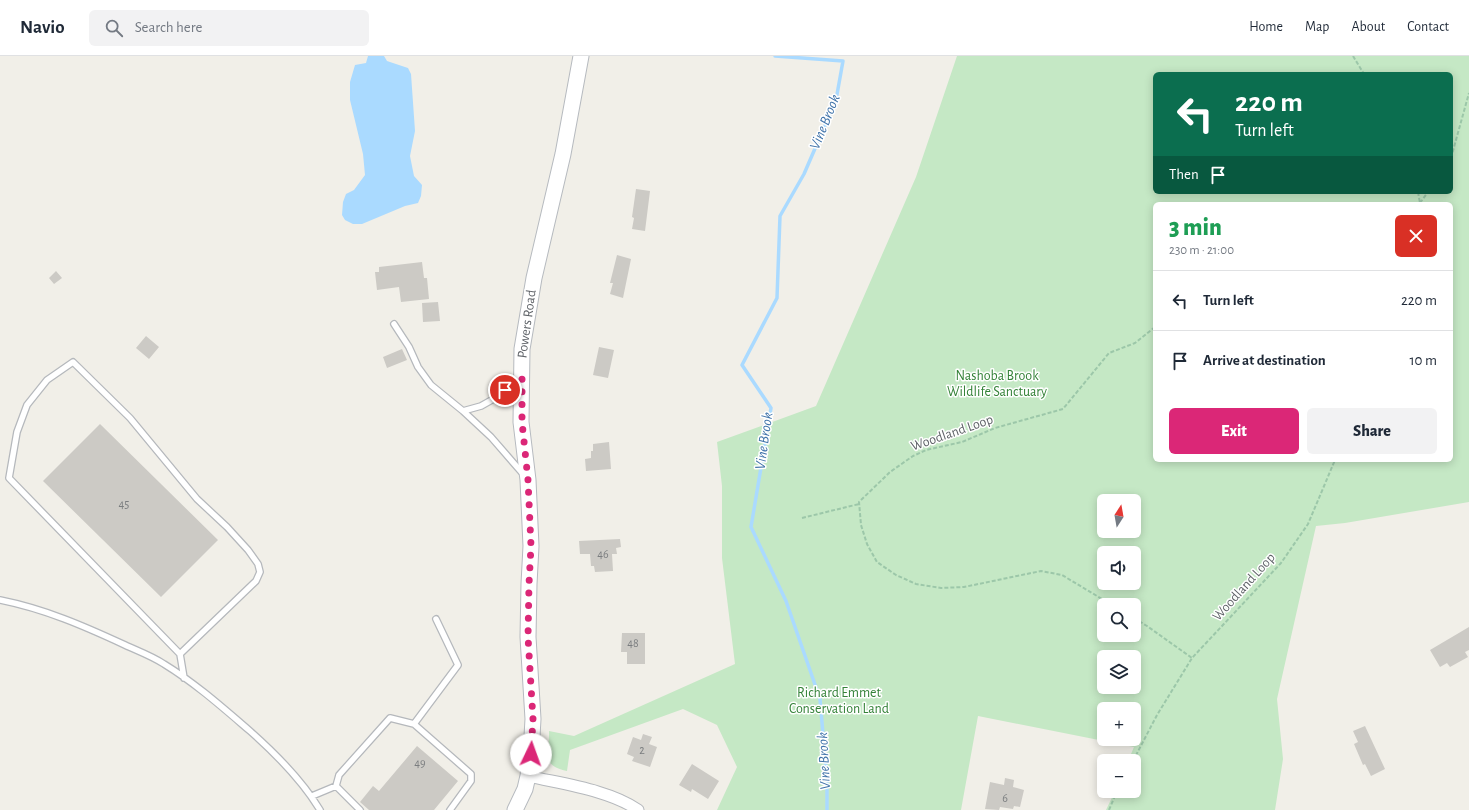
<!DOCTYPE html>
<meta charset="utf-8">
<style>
:root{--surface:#fff;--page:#f2f2f3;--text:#1f2937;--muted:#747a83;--line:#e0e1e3;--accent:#db2777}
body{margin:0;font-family:"Alegreya Sans",sans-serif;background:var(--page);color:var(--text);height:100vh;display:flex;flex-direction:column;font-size:15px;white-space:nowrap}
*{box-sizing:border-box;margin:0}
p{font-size:13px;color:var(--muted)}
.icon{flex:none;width:22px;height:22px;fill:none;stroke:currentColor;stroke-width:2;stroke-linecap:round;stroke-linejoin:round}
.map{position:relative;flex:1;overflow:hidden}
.side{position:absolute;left:1153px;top:146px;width:300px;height:260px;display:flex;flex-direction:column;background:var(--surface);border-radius:6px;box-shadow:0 2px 10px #0003}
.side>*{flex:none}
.banner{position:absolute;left:1153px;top:16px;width:300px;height:122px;border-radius:6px;box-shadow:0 2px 10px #0003;background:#0b6e4f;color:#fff;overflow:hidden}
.needle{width:26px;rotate:11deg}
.buttons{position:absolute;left:1097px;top:438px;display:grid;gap:8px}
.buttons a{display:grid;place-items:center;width:44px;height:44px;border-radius:6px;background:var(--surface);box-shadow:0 2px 10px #0003;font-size:20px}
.pin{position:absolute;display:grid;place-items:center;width:34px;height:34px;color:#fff;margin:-17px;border:2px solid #fff;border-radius:50%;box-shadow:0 1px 4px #0007}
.me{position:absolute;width:44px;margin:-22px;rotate:3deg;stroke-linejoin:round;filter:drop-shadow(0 0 3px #0008)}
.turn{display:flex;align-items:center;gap:14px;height:84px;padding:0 16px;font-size:18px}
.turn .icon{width:52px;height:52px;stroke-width:2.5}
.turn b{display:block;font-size:28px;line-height:34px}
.then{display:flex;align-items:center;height:38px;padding:0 16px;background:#0003;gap:8px;font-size:15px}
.round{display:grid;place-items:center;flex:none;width:42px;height:42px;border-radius:6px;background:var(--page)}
.summary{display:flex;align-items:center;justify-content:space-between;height:68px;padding:0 16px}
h1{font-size:24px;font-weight:800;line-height:30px;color:#1e9e55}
.action{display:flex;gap:8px;margin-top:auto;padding:8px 16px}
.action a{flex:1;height:46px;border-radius:6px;background:var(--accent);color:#fff;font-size:16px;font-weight:800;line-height:46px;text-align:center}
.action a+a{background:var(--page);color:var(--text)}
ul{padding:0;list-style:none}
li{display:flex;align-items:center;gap:12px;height:60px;padding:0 16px;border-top:1px solid var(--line)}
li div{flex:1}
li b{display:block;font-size:15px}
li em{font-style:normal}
header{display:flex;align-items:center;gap:24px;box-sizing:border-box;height:56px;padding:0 20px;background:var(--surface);border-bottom:1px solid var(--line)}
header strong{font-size:19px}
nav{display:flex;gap:22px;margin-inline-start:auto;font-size:14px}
.search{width:280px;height:36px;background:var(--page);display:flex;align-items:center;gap:10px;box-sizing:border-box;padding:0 14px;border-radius:6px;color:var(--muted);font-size:15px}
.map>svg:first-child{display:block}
</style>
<header>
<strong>Navio</strong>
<div class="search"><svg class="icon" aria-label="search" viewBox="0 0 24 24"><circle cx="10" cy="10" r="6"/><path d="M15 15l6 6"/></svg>Search here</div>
<nav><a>Home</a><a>Map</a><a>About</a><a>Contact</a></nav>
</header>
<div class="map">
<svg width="1469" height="754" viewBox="0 0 1469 754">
<rect width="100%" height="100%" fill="#f1efe8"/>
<!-- green -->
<path fill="#c5e8c5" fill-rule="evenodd" d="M957 0H1469V446L1345 467 1316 470 1277 643 1283 703 1275 754H1106L1115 735H1134V705H1128L1134 691 978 660 961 754H717L737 711 717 669 683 653 570 694 567 715C539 709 550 696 549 675L574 680 735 608 722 502V430L717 386 816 350 916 121ZM1155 18H1451V136H1155ZM1155 148H1451V404H1155ZM1104 445H1134V475H1104ZM1104 497H1134V527H1104ZM1104 549H1134V579H1104ZM1104 601H1134V631H1104ZM1104 653H1134V683H1104Z"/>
<!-- water -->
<path fill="#aadaff" d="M368 0H384L387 5 408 12 411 18 415 75 410 100 414 120 422 129 421 140 418 147 405 150 362 168H353L345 164 342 159 343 146 346 138 354 134 365 119 363 98 350 44V26L355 9 366 7Z"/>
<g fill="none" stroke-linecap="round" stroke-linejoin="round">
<!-- stream -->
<path stroke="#aadaff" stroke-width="3.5" d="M775 0 843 5 836 44 804 118 780 160 777 242 742 309 771 352 751 471 786 545 820 643 827 725V754"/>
</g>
<!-- building -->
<path fill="#cccac5" d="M636 133 650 135 645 175 632 173 634 162 632 161Z
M617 199 631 203 623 242 610 238 613 227H610Z
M422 206 424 222H427L429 243 401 246 399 231 377 234 375 216H379V211Z
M56 215 62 222 54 228 49 222Z
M438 246 440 265 423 266 422 247Z
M146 280 159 291 149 303 136 292Z
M599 291 614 294 608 322 593 319Z
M402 293 407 304 387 312 383 301Z
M100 368 218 484 161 541 43 425Z
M609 386 611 413 586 415 585 403 591 402V395H593V388Z
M620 483 621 491 616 492 617 498H612L613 515 595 516 594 510H591L590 498H580L579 485Z
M1469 571V594L1465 596 1468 601 1450 611 1447 607 1440 611 1430 594Z
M622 577H645V608H627V596H621Z
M1365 670 1385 713 1371 720 1365 708 1363 709 1354 688 1358 686 1353 675Z
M643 678 652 681 649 688 657 691 650 711 632 705 634 701 627 698 633 681 641 684Z
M417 690 458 725 434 754H369L360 746 373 730 379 735Z
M692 708 719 725 708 743 692 733 691 736 679 729Z
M1005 722 1014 724 1013 731 1024 734 1020 751 1014 750 1013 753 1000 751 999 754 985 753 990 726 1004 729Z"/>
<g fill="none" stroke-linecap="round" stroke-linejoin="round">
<!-- service casing -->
<g stroke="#b5b8bc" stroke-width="8">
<path id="service" d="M394 268 409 291 418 311 431 329 463 355
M520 321 497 341 481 350 463 355 491 381 524 419
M0 544C45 553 84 570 125 589 138 595 152 600 164 608 195 627 222 651 250 675 276 698 302 724 320 754
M436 563 458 609 414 668 471 718V725L450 754
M180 598 256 525 260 516 258 508 248 494 227 471 197 443 130 362 73 306 47 324 27 349 17 376 9 422 180 598 184 622
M336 730 339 719 390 662 414 668
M312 740 336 730 360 754"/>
</g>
<!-- minor casing -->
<g stroke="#b5b8bc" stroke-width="13">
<path id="minor" d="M528 720C562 728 610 734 638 754"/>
</g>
<!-- secondary casing -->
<g stroke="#b6babf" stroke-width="17">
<path id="secondary" d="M515 754 525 733 528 720 531 698 533 663 528 581 529 528 531 490 528 424 521 366 522 293 534 222 563 98 581 0"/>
</g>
<!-- path -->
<path stroke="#9cc7a9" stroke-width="2" stroke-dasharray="4 2" stroke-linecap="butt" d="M1353 0 1364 18
M1451 102 1469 37
M1418 136 1420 147
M1420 147 1428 136
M802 462 859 448
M1112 549 1062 519 1041 515 964 531 941 532 916 528 896 519 877 506 867 488 861 469 859 446 890 416 913 400 926 394 962 386 995 372 1063 353 1109 297 1135 287 1155 271
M1134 562 1147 570 1192 602
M1133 705 1157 659 1192 602 1281 507 1308 468 1335 404
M1109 754 1117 735"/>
<!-- service -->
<use href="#service" stroke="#fff" stroke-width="5.5"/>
<!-- minor -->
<use href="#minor" stroke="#fff" stroke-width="11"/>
<!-- secondary -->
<use href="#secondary" stroke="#fff" stroke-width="15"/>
</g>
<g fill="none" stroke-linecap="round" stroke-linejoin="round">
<!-- route -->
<path stroke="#db2777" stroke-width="7" stroke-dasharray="0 12.6" d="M505 334 522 320V366L528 424 531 490 529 528 528 581 533 663 531 698"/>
</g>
<g text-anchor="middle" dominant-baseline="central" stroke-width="3" stroke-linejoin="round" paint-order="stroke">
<!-- number labels -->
<g font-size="12" fill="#7a7d7f">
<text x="124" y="448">45</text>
<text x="603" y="498">46</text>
<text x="633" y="587">48</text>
<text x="642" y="694">2</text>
<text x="420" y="707">49</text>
<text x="1005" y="742">6</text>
</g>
<!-- street labels -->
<g font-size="14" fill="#5f6368" stroke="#fff">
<text transform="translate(527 268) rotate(-82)">Powers Road</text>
<text transform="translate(952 377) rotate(-19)">Woodland Loop</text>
<text transform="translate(1244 531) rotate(-48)">Woodland Loop</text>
</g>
<!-- park labels -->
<g font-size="14" fill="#348238" stroke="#fff">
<text x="997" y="320">Nashoba Brook<tspan x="997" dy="16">Wildlife Sanctuary</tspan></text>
<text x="839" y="637">Richard Emmet<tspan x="839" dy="16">Conservation Land</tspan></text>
</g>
<!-- water labels -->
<g font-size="15" font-style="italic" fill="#4174aa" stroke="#fff">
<text transform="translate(825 66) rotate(-68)">Vine Brook</text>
<text transform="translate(764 385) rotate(-82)">Vine Brook</text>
<text transform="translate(824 705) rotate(-93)">Vine Brook</text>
</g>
</g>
</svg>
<div class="buttons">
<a><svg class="needle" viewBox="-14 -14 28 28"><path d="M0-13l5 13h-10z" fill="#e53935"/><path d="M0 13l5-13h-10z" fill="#747a83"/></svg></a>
<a><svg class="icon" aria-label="sound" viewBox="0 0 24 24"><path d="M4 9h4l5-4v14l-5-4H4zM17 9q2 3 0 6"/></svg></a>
<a><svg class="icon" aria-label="search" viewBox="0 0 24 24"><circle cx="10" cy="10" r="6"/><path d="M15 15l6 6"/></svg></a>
<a><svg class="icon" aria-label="layers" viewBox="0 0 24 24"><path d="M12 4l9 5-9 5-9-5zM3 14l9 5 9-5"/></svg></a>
<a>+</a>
<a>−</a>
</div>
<div class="pin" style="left:505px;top:334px;background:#d93025"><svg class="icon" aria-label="arrive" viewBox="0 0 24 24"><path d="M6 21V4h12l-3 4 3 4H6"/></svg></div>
<svg class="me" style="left:531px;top:698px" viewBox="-20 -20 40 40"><circle r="19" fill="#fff"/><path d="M0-13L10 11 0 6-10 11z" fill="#db2777"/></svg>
<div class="banner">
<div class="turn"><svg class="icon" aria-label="left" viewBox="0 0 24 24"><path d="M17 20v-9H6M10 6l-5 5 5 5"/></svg><div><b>220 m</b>Turn left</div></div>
<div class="then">Then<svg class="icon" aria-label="arrive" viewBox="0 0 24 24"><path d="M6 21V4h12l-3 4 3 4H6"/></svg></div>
</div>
<section class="side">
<div class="summary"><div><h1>3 min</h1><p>230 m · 21:00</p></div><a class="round" style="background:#d93025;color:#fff"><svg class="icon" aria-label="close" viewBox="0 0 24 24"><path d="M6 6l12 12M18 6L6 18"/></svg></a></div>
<ul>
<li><svg class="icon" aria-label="left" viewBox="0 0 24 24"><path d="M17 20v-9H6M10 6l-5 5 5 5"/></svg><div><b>Turn left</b></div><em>220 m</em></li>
<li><svg class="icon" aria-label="arrive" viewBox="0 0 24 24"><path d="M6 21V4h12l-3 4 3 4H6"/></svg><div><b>Arrive at destination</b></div><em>10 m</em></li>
</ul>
<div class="action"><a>Exit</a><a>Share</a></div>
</section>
</div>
